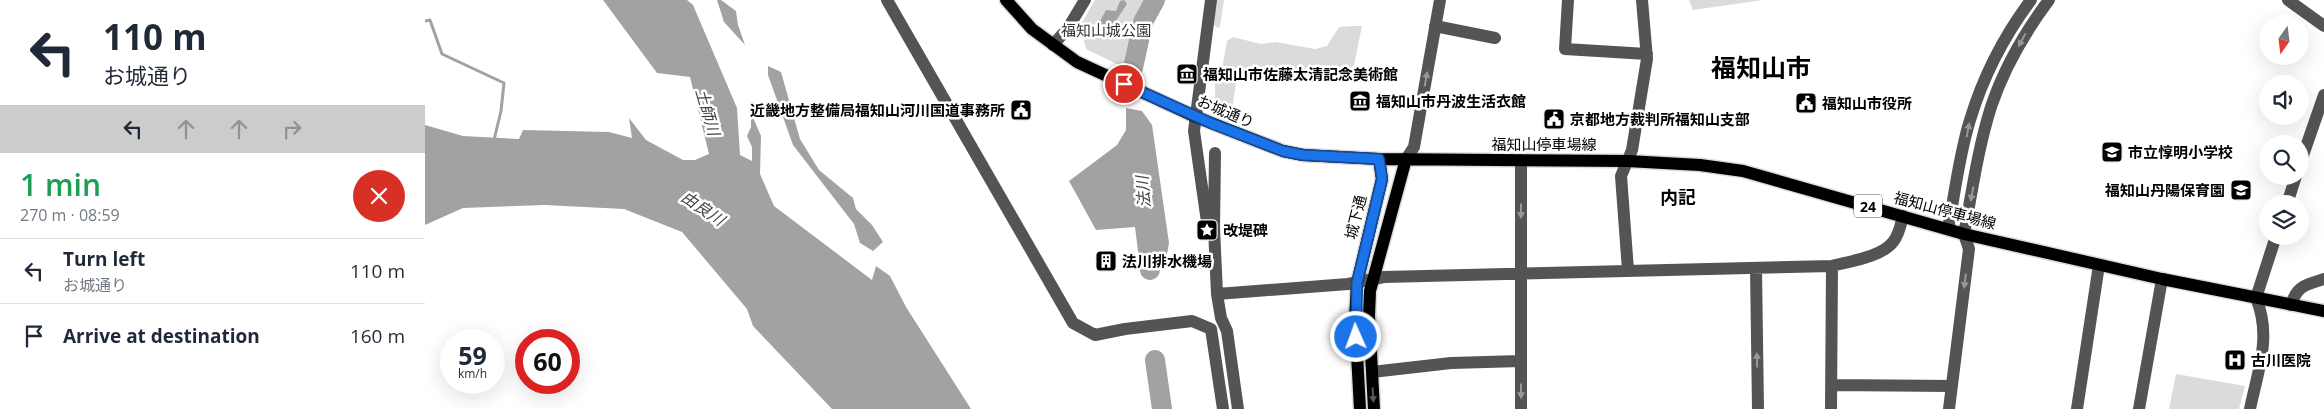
<!DOCTYPE html>
<meta charset="utf-8">
<style>
:root{--surface:#fff;--page:#f2f2f3;--text:#1f2937;--muted:#747a83;--line:#e0e1e3}
body{margin:0;font-family:"Open Sans","Noto Sans JP",sans-serif;background:var(--page);color:var(--text);height:100vh;display:flex;flex-direction:column;font-size:19px;white-space:nowrap}
*{box-sizing:border-box;margin:0}
p{font-size:16px;color:var(--muted)}
.icon{flex:none;width:28px;height:28px;fill:none;stroke:currentColor;stroke-width:2;stroke-linecap:round;stroke-linejoin:round}
.map{position:relative;flex:1;overflow:hidden}
.panel{display:flex;flex-direction:column;background:var(--surface);width:425px}
.panel>*{flex:none}
.top-card{background:#fff;color:var(--text);overflow:hidden}
.needle{width:32px;rotate:194deg}
.fabs{position:absolute;left:1834px;top:15px;display:grid;gap:10px}
.fabs a{display:grid;place-items:center;width:50px;height:50px;border-radius:50%;background:var(--surface);box-shadow:0 5px 20px #0002;font-size:25px}
.speed{position:absolute;left:15px;top:329px;display:flex;gap:10px;font-size:25px;font-weight:700;text-align:center}
.speed>*{display:grid;place-content:center;width:65px;height:65px;border-radius:50%;background:var(--surface);box-shadow:0 5px 20px #0002;line-height:1}
.speed small{font-size:12px;font-weight:400}
.speed .limit{border:8px solid #d22;background:#fff;color:#111}
.pin{position:absolute;display:grid;place-items:center;width:42px;height:42px;color:#fff;margin:-21px;border:2px solid #fff;border-radius:50%;box-shadow:0 1px 5px #0007}
.me{position:absolute;width:55px;margin:-28px;rotate:358deg;stroke-linejoin:round;filter:drop-shadow(0 0 4px #0008)}
.turn{display:flex;align-items:center;gap:18px;height:105px;padding:0 20px;font-size:22px}
.turn .icon{width:65px;height:65px;stroke-width:2.5}
.turn b{display:block;font-size:35px;line-height:42px}
.lanes{display:flex;align-items:center;height:48px;padding:0 20px;background:#0003;justify-content:center;gap:25px;direction:ltr}
.lanes .off{opacity:.35}
.round{display:grid;place-items:center;flex:none;width:52px;height:52px;border-radius:26px;background:var(--page)}
.overview{display:flex;align-items:center;justify-content:space-between;height:85px;padding:0 20px}
h1{font-size:30px;font-weight:600;line-height:38px;color:#1e9e55}
ul{padding:0;list-style:none}
li{display:flex;align-items:center;gap:15px;height:65px;padding:0 20px;border-top:1px solid var(--line)}
li div{flex:1}
li b{display:block;font-size:19px}
li em{font-style:normal}
main{display:flex;flex:1;min-height:0}
.map>svg:first-child{display:block}
</style>
<main>
<section class="panel">
<div class="top-card">
<div class="turn"><svg class="icon" aria-label="left" viewBox="0 0 24 24"><path d="M17 20v-9H6M10 6l-5 5 5 5"/></svg><div><b>110 m</b>お城通り</div></div>
<div class="lanes"><svg class="icon" aria-label="left" viewBox="0 0 24 24"><path d="M17 20v-9H6M10 6l-5 5 5 5"/></svg><svg class="icon off" aria-label="ahead" viewBox="0 0 24 24"><path d="M12 20V5M6 11l6-6 6 6"/></svg><svg class="icon off" aria-label="ahead" viewBox="0 0 24 24"><path d="M12 20V5M6 11l6-6 6 6"/></svg><svg class="icon off" aria-label="right" viewBox="0 0 24 24"><path d="M7 20v-9h11M14 6l5 5-5 5"/></svg></div>
</div>
<div class="overview"><div><h1>1 min</h1><p>270 m · 08:59</p></div><a class="round" style="background:#d93025;color:#fff"><svg class="icon" aria-label="close" viewBox="0 0 24 24"><path d="M6 6l12 12M18 6L6 18"/></svg></a></div>
<ul>
<li><svg class="icon" aria-label="left" viewBox="0 0 24 24"><path d="M17 20v-9H6M10 6l-5 5 5 5"/></svg><div><b>Turn left</b><p>お城通り</p></div><em>110 m</em></li>
<li><svg class="icon" aria-label="arrive" viewBox="0 0 24 24"><path d="M6 21V4h12l-3 4 3 4H6"/></svg><div><b>Arrive at destination</b></div><em>160 m</em></li>
</ul>
</section>
<div class="map">
<svg width="1899" height="409" viewBox="0 0 1899 409">
<rect width="100%" height="100%" fill="#fff"/>
<!-- green -->
<path fill="#dbdbdb" d="M670 0H722L707 30 698 67 661 49 655 26Z
M791 0H799L795 26 793 28 789 25Z
M1264 0H1338L1268 10Z
M928 26H937L929 65 920 75 848 70C831 76 814 72 797 69L802 41 808 37 836 44 851 42 890 49 902 46 914 27Z
M792 73 812 77 807 110 790 103V81Z
M1751 374 1820 386 1814 409H1744Z"/>
<!-- water -->
<path fill="#a2a2a2" d="M178 0H262L268 5 312 108 315 155 327 161V147L322 136 326 127V113L336 136 335 174 349 206 447 280 451 266 465 276 481 307 546 409H407L328 326 322 309 257 232 199 209 120 205 38 208 0 225V125L38 136 94 139 98 130 184 132 207 138 204 118 221 140 258 160H270L284 154 265 77 232 73Z
M292 0H296L311 11 313 25 320 45 299 22Z
M699 0 702 4 692 19 689 36 681 37 674 31 673 25 681 10 691 11 695 1Z
M343 66 356 72 375 139 394 170 428 198 431 209 447 225 458 242 448 251 435 243 429 224 368 145 343 75Z
M701 108 717 111 727 125 744 243 742 254 735 265 715 267 710 227 671 230 644 181 692 145 701 130Z"/>
<g fill="none" stroke-linecap="round" stroke-linejoin="round">
<!-- stream -->
<path stroke="#a2a2a2" stroke-width="3" d="M0 21 5 20 17 54 79 83 76 111 69 140"/>
<!-- river -->
<path stroke="#a2a2a2" stroke-width="20" d="M708 68 718 22 730 0
M723 239 725 270
M730 360 737 409"/>
<!-- major casing -->
<g stroke="#dbdbdb" stroke-width="15">
<path id="major" d="M581 0 607 29 652 62 771 117 858 151 878 155 954 159 1202 161 1275 165 1318 171 1539 234 1737 279 1899 311
M935 409 930 318 932 283 957 179 954 159
M949 409 944 316 945 291 981 159"/>
</g>
<!-- minor -->
<path stroke="#545454" stroke-width="12" d="M462 0 648 323 670 335 700 329 767 321 786 329
M786 0 769 131 782 222 789 228 792 294 796 318 802 331 813 409
M1143 0 1140 49 1222 54
M1863 0 1899 26
M1010 26 1070 38
M628 45 643 28 660 0
M981 159 989 147 1015 0
M1875 164 1899 95
M1862 204 1871 176
M789 228 790 153
M1523 229C1530 193 1534 155 1545 120 1558 77 1579 36 1606 0
M1331 268 1333 409
M1203 270 1196 176 1207 150 1222 59 1217 0
M792 294 923 284 959 277 1407 266C1426 261 1456 257 1468 242 1474 235 1476 224 1478 216
M1866 305C1872 285 1881 285 1899 279
M786 329 798 409
M947 372 1026 363 1096 361
M1406 385 1527 386
M1096 409V162
M1406 409 1407 266
M1524 409 1544 249 1539 234C1547 192 1553 148 1566 107 1579 68 1600 32 1624 0
M1652 409 1674 265
M1714 409 1737 279
M1825 409C1833 370 1847 336 1831 298L1851 236"/>
<!-- major -->
<use href="#major" stroke="#000" stroke-width="12"/>
</g>
<!-- one-way arrows -->
<defs><path id="oneway-solid" d="M-6-.8H1V-3.2L6.5 0L1 3.2V.8H-6Z" transform="scale(1.25)"/></defs>
<g fill="#989898">
<use href="#oneway-solid" transform="translate(1597 40) rotate(118)"/>
<use href="#oneway-solid" transform="translate(1001 79) rotate(-80)"/>
<use href="#oneway-solid" transform="translate(1543 130) rotate(-79)"/>
<use href="#oneway-solid" transform="translate(1547 194) rotate(101)"/>
<use href="#oneway-solid" transform="translate(1096 211) rotate(90)"/>
<use href="#oneway-solid" transform="translate(1540 281) rotate(97)"/>
<use href="#oneway-solid" transform="translate(1332 360) rotate(-91)"/>
<use href="#oneway-solid" transform="translate(1096 391) rotate(90)"/>
</g>
<use fill="#595959" href="#oneway-solid" transform="translate(948 395) rotate(87)"/>
<g fill="none" stroke-linecap="round" stroke-linejoin="round">
<!-- route casing -->
<g stroke="#114b97" stroke-width="12">
<path id="route" d="M699 84 788 124 858 151 878 155 954 159 957 179 932 283 931 337"/>
</g>
<!-- route -->
<use href="#route" stroke="#1a73e8" stroke-width="9"/>
</g>
<!-- icons -->
<defs>
<g id="museum-square" transform="scale(1.125)"><rect x="-9" y="-9" width="18" height="18" rx="4" fill="#000" stroke="#fff"/><path d="M0-6L6-3V-2H-6V-3ZM-5-1h2V3h-2ZM-1-1h2V3h-2ZM3-1h2V3H3ZM-6 4H6V6H-6Z" fill="#fff"/></g>
<g id="civic-square" transform="scale(1.125)"><rect x="-9" y="-9" width="18" height="18" rx="4" fill="#000" stroke="#fff"/><path d="M-.6-6.5H3V-4.5H.6V-3L4-1V1h2V6H-6V1h2V-1L-.6-3ZM-1.2 2.5V6h2.4V2.5Z" fill="#fff"/></g>
<g id="school-square" transform="scale(1.125)"><rect x="-9" y="-9" width="18" height="18" rx="4" fill="#000" stroke="#fff"/><path d="M0-5L7-2L0 1L-7-2ZM-4 1L0 2.5L4 1V4Q0 6-4 4Z" fill="#fff"/></g>
<g id="sight-square" transform="scale(1.125)"><rect x="-9" y="-9" width="18" height="18" rx="4" fill="#000" stroke="#fff"/><path d="M0-6L1.8-2.2L6-1.7L2.9 1.2L3.7 5.4L0 3.3L-3.7 5.4L-2.9 1.2L-6-1.7L-1.8-2.2Z" fill="#fff"/></g>
<g id="building-square" transform="scale(1.125)"><rect x="-9" y="-9" width="18" height="18" rx="4" fill="#000" stroke="#fff"/><path d="M-4-6H4V6H1V3H-1V6H-4ZM-2.5-4.3h1.7v1.8h-1.7ZM.8-4.3h1.7v1.8H.8ZM-2.5-1h1.7V.8h-1.7ZM.8-1h1.7V.8H.8Z" fill="#fff"/></g>
<g id="hospital-square" transform="scale(1.125)"><rect x="-9" y="-9" width="18" height="18" rx="4" fill="#000" stroke="#fff"/><path d="M-5-5h3v3.5h4V-5h3V5h-3V1.5h-4V5h-3Z" fill="#fff"/></g>
</defs>
<g fill-rule="evenodd">
<use href="#museum-square" x="762" y="74"/>
<use href="#museum-square" x="935" y="101"/>
<use href="#civic-square" x="1381" y="103"/>
<use href="#civic-square" x="596" y="110"/>
<use href="#civic-square" x="1129" y="119"/>
<use href="#school-square" x="1687" y="152"/>
<use href="#school-square" x="1816" y="190"/>
<use href="#sight-square" x="782" y="230"/>
<use href="#building-square" x="681" y="261"/>
<use href="#hospital-square" x="1810" y="360"/>
</g>
<g text-anchor="middle" dominant-baseline="central" stroke-width="5" stroke-linejoin="round" paint-order="stroke">
<!-- shield labels -->
<rect fill="#fff" stroke="#4c4c4c" stroke-width="1" x="1429" y="194.5" width="28" height="23" rx="4"/>
<g font-size="14" font-weight="bold" fill="#000">
<text x="1443" y="206">24</text>
</g>
<!-- park labels -->
<g font-size="15" fill="#323232" stroke="#fff">
<text x="681" y="30">福知山城公園</text>
</g>
<!-- poi labels -->
<g font-size="15" font-weight="bold" fill="#000" stroke="#fff" text-anchor="start">
<text x="778" y="74">福知山市佐藤太清記念美術館</text>
<text x="951" y="101">福知山市丹波生活衣館</text>
<text x="1397" y="103">福知山市役所</text>
<text x="580" y="110" text-anchor="end">近畿地方整備局福知山河川国道事務所</text>
<text x="1145" y="119">京都地方裁判所福知山支部</text>
<text x="1703" y="152">市立惇明小学校</text>
<text x="1800" y="190" text-anchor="end">福知山丹陽保育園</text>
<text x="798" y="230">改堤碑</text>
<text x="697" y="261">法川排水機場</text>
<text x="1826" y="360">古川医院</text>
</g>
<!-- street labels -->
<g font-size="15" fill="#000" stroke="#fff">
<text transform="translate(801 111) rotate(23)">お城通り</text>
<text x="1119" y="144">福知山停車場線</text>
<text transform="translate(1520 210) rotate(15)">福知山停車場線</text>
<text transform="translate(930 217) rotate(-76)">城下通</text>
</g>
<!-- water labels -->
<g font-size="16" font-style="italic" fill="#434343" stroke="#fff">
<text transform="translate(283 112) rotate(74)">土師川</text>
<text transform="translate(718 192) rotate(-95)">法川</text>
<text transform="translate(278 208) rotate(34)">由良川</text>
</g>
<!-- quarter labels -->
<g font-size="18" font-weight="bold" fill="#000" stroke="#fff">
<text x="1253" y="197">内記</text>
</g>
<!-- town labels -->
<g font-size="25" font-weight="bold" fill="#000" stroke="#fff">
<text x="1336" y="67">福知山市</text>
</g>
</g>
</svg>
<div class="fabs">
<a><svg class="needle" viewBox="-14 -14 28 28"><path d="M0-13l5 13h-10z" fill="#e53935"/><path d="M0 13l5-13h-10z" fill="#747a83"/></svg></a>
<a><svg class="icon" aria-label="sound" viewBox="0 0 24 24"><path d="M4 9h4l5-4v14l-5-4H4zM17 9q2 3 0 6"/></svg></a>
<a><svg class="icon" aria-label="search" viewBox="0 0 24 24"><circle cx="10" cy="10" r="6"/><path d="M15 15l6 6"/></svg></a>
<a><svg class="icon" aria-label="layers" viewBox="0 0 24 24"><path d="M12 4l9 5-9 5-9-5zM3 14l9 5 9-5"/></svg></a>
</div>
<div class="speed"><div>59<small>km/h</small></div><div class="limit">60</div></div>
<div class="pin" style="left:699px;top:84px;background:#d93025"><svg class="icon" aria-label="arrive" viewBox="0 0 24 24"><path d="M6 21V4h12l-3 4 3 4H6"/></svg></div>
<svg class="me" style="left:931px;top:337px" viewBox="-20 -20 40 40"><circle r="17" fill="#1a73e8" stroke="#fff" stroke-width="3"/><path d="M0-11L8 9 0 5-8 9z" fill="#fff"/></svg>
</div>
</main>
